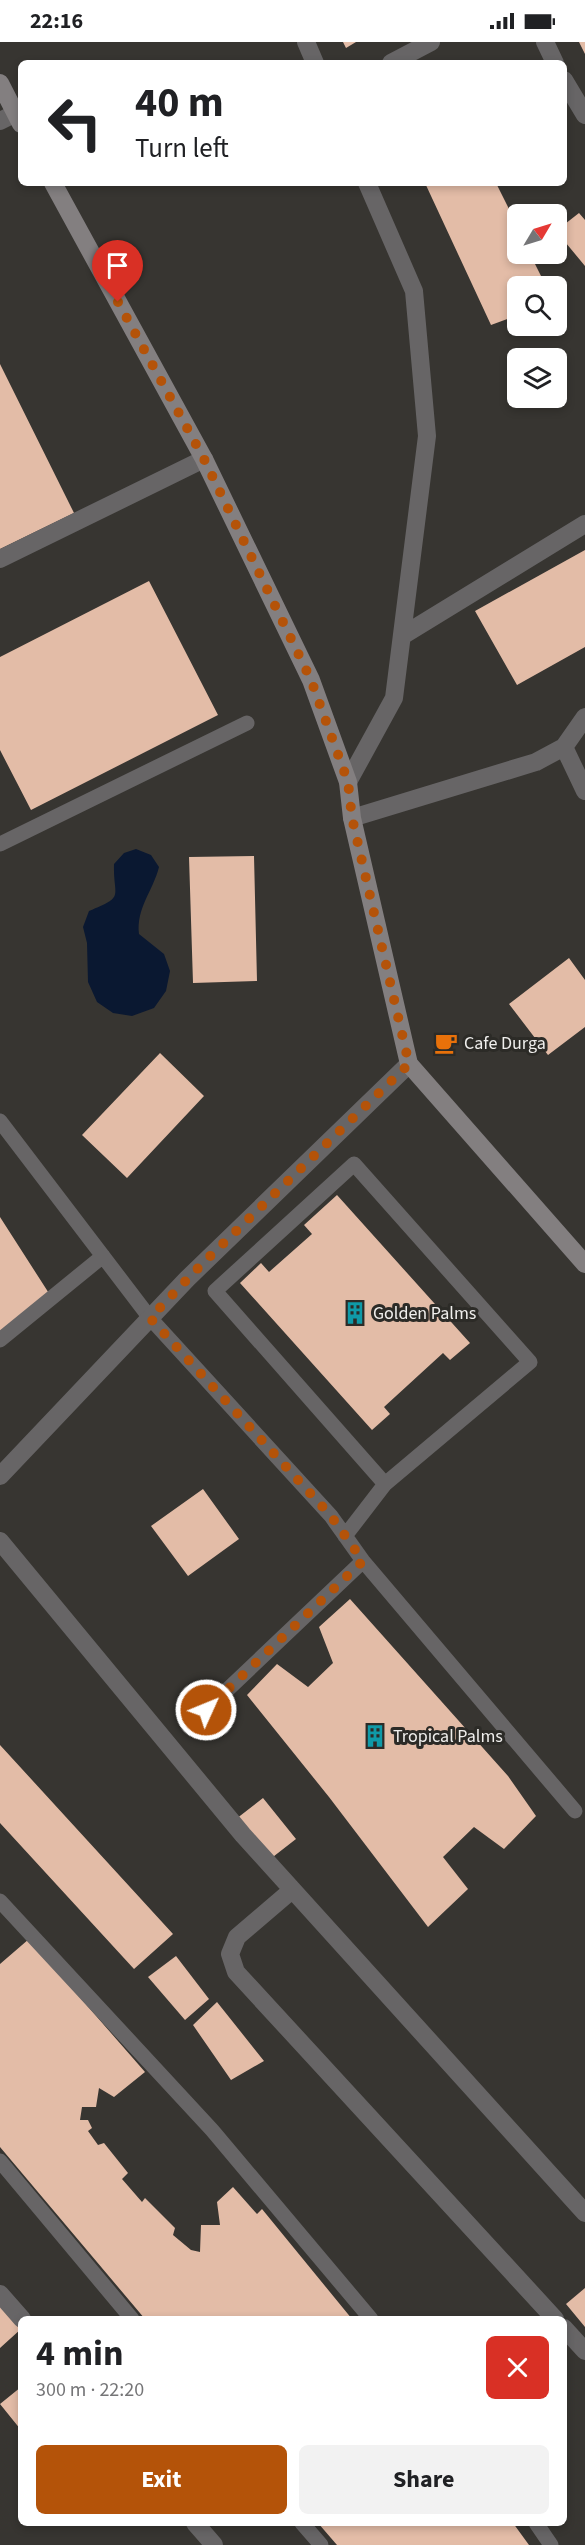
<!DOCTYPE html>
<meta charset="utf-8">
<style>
:root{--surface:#fff;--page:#f2f2f2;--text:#202124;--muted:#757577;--accent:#b45309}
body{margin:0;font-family:"Source Sans 3",sans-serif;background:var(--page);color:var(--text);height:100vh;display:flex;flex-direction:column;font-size:22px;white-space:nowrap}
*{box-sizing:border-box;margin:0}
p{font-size:20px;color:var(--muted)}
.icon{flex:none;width:33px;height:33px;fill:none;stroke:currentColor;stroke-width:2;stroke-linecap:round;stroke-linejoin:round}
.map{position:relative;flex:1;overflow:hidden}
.drawer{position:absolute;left:18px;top:2274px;width:549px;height:210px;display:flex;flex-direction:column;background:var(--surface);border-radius:9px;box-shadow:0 3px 9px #0003}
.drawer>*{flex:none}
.top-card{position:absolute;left:18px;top:18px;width:549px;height:126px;border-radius:9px;box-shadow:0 3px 9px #0003;background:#fff;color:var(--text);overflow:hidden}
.needle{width:39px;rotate:52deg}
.tools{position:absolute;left:507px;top:162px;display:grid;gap:12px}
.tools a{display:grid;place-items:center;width:60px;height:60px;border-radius:9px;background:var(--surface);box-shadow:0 3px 9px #0003;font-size:30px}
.pin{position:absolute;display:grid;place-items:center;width:51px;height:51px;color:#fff;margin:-62px -26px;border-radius:50% 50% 50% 0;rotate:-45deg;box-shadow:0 0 6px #0007}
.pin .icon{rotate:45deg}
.me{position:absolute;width:66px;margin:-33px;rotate:46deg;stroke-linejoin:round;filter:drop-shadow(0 0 4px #0008)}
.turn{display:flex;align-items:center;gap:21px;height:126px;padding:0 18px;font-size:27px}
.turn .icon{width:78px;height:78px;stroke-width:2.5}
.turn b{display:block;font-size:42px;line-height:51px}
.round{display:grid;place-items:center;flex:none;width:63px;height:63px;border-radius:9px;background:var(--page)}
.overview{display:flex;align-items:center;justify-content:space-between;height:102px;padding:0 18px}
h1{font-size:36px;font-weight:700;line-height:45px}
.primary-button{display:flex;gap:12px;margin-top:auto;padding:12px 18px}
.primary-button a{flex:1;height:69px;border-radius:9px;background:var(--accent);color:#fff;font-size:24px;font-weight:700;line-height:69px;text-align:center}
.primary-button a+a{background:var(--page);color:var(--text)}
.status{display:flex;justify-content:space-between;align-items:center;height:42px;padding:0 30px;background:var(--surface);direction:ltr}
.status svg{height:16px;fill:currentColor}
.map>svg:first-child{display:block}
</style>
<div class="status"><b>22:16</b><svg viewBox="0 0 49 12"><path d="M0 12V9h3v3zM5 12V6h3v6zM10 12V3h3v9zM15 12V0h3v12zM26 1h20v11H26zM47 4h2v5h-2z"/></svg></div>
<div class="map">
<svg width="585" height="2503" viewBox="0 0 585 2503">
<rect width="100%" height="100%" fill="#373531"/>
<!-- water -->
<path fill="#0a1831" d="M136 807 151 813 159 825C153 849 136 866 139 892L164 912 170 929 166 949 154 966 132 974 113 971 97 960 88 940 87 901 83 885 89 869C126 854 113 856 114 822L124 811Z"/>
<!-- building -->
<path fill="#e3bca7" d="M343 0H356L346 6Z
M579 0H585V12Z
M425 141H496L518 185V212H530L546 244H518V273L491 283Z
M579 171 585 178V224L556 189Z
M0 322 74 471 0 507Z
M585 508V605L517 643 475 569Z
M149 539 218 673 31 768 0 708V615Z
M254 814 257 939 193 941 189 815Z
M569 916 585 938V985L548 1013 509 962Z
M160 1011 204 1054 127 1136 82 1093Z
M337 1153 470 1301 450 1318 443 1311 384 1365 390 1372 372 1388 240 1241 261 1221 269 1230 312 1192 304 1183Z
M0 1175 52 1256 0 1289Z
M203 1447 239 1497 188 1534 151 1484Z
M350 1557 508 1734 536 1774 504 1807 474 1785 443 1815 468 1847 428 1885 329 1755 247 1653 277 1622 308 1645 333 1621 319 1585Z
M0 1703 173 1892 134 1927 0 1781Z
M263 1756 296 1797 269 1818 236 1777Z
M29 1897 145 2030 114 2055 99 2046 96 2065H82L80 2078H88L92 2086 88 2089 98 2103 104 2101 128 2131 122 2137 142 2160 145 2156 175 2186 173 2193 191 2208 200 2210 201 2183H220L217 2160 233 2145 257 2172 262 2167 352 2277H145L0 2105V1922Z
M176 1914 209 1957 185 1978 148 1935Z
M217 1960 264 2019 231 2038 193 1983Z
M585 2246V2285L566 2262Z
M0 2258 21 2282V2287L0 2306Z
M21 2345V2388L0 2362Z
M318 2481H513L529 2503H337Z"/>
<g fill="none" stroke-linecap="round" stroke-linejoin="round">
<!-- lane -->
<path stroke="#676566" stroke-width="15" d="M0 802 247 681
M0 1079 150 1276 331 1474 363 1519 575 1769
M0 1298 103 1214
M345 1494 385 1442 530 1320 354 1122 215 1249 385 1442
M206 1668 363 1519
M0 1859 212 2088 371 2277
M0 2119 132 2277
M302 2481 321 2503
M536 2481 551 2503"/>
<!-- street -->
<path stroke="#676566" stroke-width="18" d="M306 0 315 21
M545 0 555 21
M391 21 431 0
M564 38 585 73
M0 79 16 71
M0 517 204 417
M402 594 585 482
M564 705 585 675
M348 740 394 656 427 394 414 249 367 141
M352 776 536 720 564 705 585 749
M0 1434 187 1237 409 1022
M0 1499 243 1793 585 2171
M292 1848 237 1895 230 1912 236 1930 555 2277
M0 2252 22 2277
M564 2286 585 2309
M195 2481 214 2503"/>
<!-- secondary -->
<path stroke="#837f80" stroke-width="18" d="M0 41 21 82
M53 141 204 417 311 638 348 740 352 776 409 1022 585 1222"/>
</g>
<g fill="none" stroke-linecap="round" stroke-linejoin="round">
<!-- route -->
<path stroke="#b45309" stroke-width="10" stroke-dasharray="0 18" d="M118 260 204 417 311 638 348 740 352 776 409 1022 204 1220 150 1276 331 1474 363 1519 206 1668"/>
</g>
<!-- icons -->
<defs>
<g id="cafe-bare" transform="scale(1.8)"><path d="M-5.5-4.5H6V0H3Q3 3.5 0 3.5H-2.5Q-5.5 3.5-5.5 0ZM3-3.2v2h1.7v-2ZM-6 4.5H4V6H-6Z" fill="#e8710a" stroke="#2c2b27" stroke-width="2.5" paint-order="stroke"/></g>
<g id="building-bare" transform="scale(1.8)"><path d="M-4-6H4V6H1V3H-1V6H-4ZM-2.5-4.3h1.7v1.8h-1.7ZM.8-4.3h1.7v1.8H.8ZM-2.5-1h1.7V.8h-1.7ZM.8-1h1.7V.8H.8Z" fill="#0f9aa8" stroke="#2c2b27" stroke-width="2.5" paint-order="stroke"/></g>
</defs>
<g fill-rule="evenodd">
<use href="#cafe-bare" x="446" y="1001"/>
<use href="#building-bare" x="355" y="1271"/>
<use href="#building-bare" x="375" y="1694"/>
</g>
<g text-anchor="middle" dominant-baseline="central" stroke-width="6" stroke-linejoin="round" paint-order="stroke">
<!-- poi labels -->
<g font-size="18" fill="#f0efed" stroke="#2c2b27" text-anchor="start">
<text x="464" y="1001">Cafe Durga</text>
<text x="373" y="1271">Golden Palms</text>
<text x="393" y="1694">Tropical Palms</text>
</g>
</g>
</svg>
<div class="tools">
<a><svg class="needle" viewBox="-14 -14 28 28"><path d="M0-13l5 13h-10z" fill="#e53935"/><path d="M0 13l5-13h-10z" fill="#757577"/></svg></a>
<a><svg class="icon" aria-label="search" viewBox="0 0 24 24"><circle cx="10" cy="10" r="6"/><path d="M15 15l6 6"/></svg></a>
<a><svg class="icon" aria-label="layers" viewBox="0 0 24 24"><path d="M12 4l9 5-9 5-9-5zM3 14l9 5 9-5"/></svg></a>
</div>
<div class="pin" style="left:118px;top:260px;background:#d93025"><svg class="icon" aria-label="arrive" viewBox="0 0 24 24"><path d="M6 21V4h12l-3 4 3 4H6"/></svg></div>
<svg class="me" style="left:206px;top:1668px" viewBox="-20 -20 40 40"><circle r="17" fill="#b45309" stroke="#fff" stroke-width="3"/><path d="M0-11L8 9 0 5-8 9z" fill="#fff"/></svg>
<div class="top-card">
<div class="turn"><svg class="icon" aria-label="left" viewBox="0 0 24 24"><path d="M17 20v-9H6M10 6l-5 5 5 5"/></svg><div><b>40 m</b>Turn left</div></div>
</div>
<section class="drawer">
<div class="overview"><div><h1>4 min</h1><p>300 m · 22:20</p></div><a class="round" style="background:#d93025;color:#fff"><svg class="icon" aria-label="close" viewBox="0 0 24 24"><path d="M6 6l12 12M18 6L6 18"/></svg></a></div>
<div class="primary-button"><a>Exit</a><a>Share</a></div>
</section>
</div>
